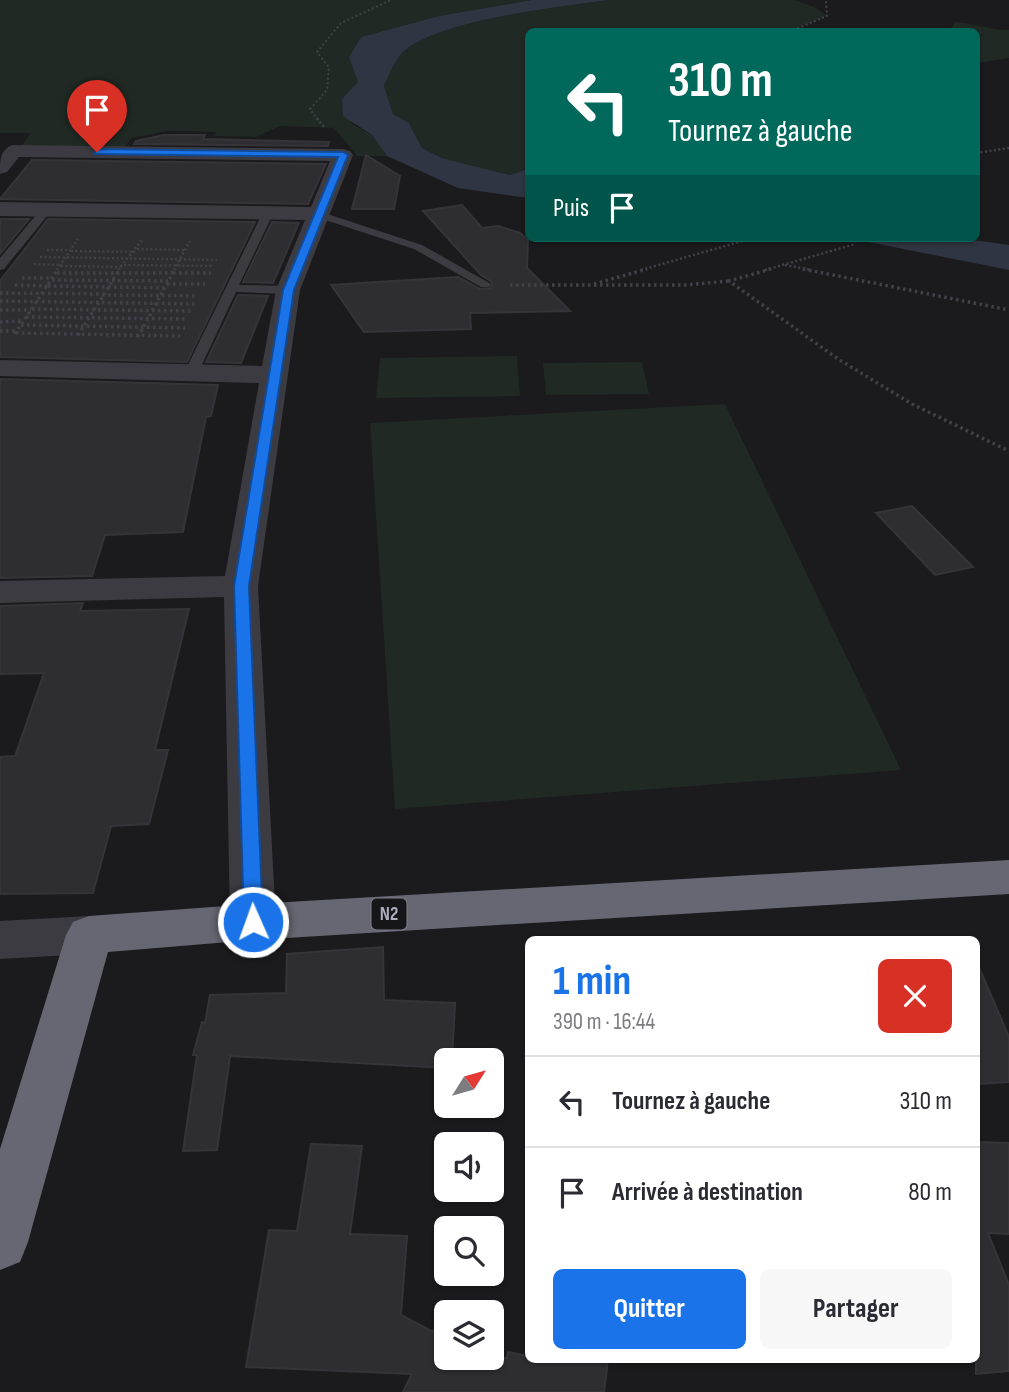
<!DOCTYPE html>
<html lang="fr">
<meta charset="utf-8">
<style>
:root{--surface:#fff;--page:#f7f7f7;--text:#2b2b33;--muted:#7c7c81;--line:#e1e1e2;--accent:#1a73e8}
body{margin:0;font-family:"Sofia Sans Condensed",sans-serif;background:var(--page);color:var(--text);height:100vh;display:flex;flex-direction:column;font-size:26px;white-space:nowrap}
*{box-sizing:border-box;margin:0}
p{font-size:23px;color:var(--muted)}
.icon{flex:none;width:38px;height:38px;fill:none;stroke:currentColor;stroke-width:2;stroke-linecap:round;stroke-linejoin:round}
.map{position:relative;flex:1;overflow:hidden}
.drawer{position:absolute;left:525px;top:936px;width:455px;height:427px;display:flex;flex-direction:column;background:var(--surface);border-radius:10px;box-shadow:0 2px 5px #0004}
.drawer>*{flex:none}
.banner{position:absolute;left:525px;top:28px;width:455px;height:214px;border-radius:10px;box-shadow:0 2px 5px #0004;background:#00695c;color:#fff;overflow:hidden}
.needle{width:46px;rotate:53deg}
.buttons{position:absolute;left:434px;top:1048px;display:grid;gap:14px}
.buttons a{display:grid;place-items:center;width:70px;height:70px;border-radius:10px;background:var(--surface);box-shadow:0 2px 5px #0004;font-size:35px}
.pin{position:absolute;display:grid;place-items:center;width:60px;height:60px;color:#fff;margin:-72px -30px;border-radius:50% 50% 50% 0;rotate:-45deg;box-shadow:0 0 7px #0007}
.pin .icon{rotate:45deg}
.me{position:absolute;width:77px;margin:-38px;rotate:358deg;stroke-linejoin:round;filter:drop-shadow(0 0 5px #0008)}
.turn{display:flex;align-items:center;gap:24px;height:147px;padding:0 28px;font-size:32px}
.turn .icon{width:91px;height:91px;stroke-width:2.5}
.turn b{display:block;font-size:49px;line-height:60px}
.then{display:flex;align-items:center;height:66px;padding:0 28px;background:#0003;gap:14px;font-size:26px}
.round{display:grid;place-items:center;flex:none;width:74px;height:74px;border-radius:10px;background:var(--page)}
.overview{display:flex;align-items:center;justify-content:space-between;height:119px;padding:0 28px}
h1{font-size:42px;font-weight:700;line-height:52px;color:var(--accent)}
.action{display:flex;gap:14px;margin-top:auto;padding:14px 28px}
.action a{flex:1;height:80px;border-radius:10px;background:var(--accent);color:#fff;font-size:28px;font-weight:700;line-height:80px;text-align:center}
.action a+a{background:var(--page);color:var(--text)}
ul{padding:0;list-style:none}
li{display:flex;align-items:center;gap:21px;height:91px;padding:0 28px;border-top:2px solid var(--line)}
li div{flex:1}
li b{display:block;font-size:26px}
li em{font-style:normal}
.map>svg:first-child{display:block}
</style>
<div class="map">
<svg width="1009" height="1392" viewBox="0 0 1009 1392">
<rect width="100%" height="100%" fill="#1b1a1d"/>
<!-- green -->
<path fill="#202923" d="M0 0H532L439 16 361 37 349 57 359 82 342 99 352 124 372 135 387 156H357L334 128 280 126 256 137 215 136 216 132 167 131 132 138 122 150 20 148 31 133H0Z
M609 0H795L816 8 827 16 789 31 528 32V169L510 175 442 158 422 148 409 123 393 114 384 86C389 76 394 61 402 53 436 20 559 7 609 0Z
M955 22C974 23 990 30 1009 30V58L977 63 976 32 950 31Z
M517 356 520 396 376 398 380 358Z
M642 362 649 394 546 395 543 363Z
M725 404 901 770 395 809 370 423Z"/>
<!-- water -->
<path fill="#2f3542" d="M532 0H609C559 7 436 20 402 53 394 61 389 76 384 86L393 114 409 123 422 148 442 158 510 175 528 169V198L458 188 387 156 372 135 343 116 342 99 358 82 349 57 361 37 439 16Z
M848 238H959L1003 244 1009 245V270Z"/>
<!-- building -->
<path fill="#2e2d31" stroke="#363439" stroke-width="2" d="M164 135H205L203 139 329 142 328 146 134 144 136 141Z
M366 155 400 176 394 209H352Z
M32 160 326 164 308 204 0 199Z
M462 205 482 228 498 226 520 233 528 240 527 268 570 311 470 313 471 329 364 332 331 285 458 277 480 289 491 288 492 282 481 275 423 211Z
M0 219H29L0 254Z
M48 219 255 222 187 362 0 357V281Z
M272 222 299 223 273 283 243 282Z
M238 295 268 296 241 363 206 362Z
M0 379 218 385 211 416 206 417 183 532 105 535 92 576 0 578Z
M912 506 973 567 935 575 876 513Z
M83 603 80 611 189 609 155 750H168L149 824 111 826 93 893 0 894V757L15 756 44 673 0 674V606Z
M383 947 384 1000 455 1003 452 1060H446V1068L230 1056 217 1150 183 1151 197 1055H193L202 1022 205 1023 210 995 286 993 287 954Z
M976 960 1009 1037V1082L976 1084Z
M976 1142 1009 1143V1234L988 1233 1009 1285V1371L976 1374Z
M311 1144 362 1146 350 1234 407 1236 401 1315 433 1332 446 1305V1358H507L508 1352 528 1356V1360H608L604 1392H403L412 1374 246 1367 269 1230 297 1231Z"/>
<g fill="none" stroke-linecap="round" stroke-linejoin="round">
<!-- path-far2 -->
<path stroke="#414149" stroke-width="2" stroke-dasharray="2 2.5" stroke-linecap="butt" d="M789 32 827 16 826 0
M318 120 310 109 327 90 329 67 317 52 341 23 391 0"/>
<!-- path-far1 -->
<path stroke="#414149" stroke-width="2.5" stroke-dasharray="2 2.5" stroke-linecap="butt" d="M317 118 324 127
M976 153 1009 148
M137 249 185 250
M47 250H70
M71 251 135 252
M40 257 217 260
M34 264 62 265
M124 265 214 266
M785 265 812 270
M61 266 122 267
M57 270 78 239
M118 270 142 240
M174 270 190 241
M641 270 753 238
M765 270 852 245 858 238"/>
<!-- path -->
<path stroke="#414149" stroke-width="3.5" stroke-dasharray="2.5 3.5" stroke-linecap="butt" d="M771 269 729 281 838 359 912 404 1009 451
M803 269 1009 310
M57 273H172
M173 273H211
M22 278H52
M52 280 168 281
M167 284H205
M594 284 647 269
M15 285 48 286
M510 285H684L729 281
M48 286 165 288
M0 293 102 294
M102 295 198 296
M0 301 195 304
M32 309 192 311
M0 310H31
M26 317 187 319
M0 322 23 321
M21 325 185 328
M0 331H17
M16 333 180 336
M15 334 58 269
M78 335 120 269
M138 337 175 269"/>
<!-- lane -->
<path fill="#3c3b42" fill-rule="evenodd" d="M42 208 52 210 4 269 0 270V258Z
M263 212 273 214 239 285 288 286 294 290 288 294 236 292 198 373 196 376H186L184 373Z
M313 212H321L422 245 491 284 489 287H481L414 249 313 216Z"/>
<!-- street -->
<path fill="#3c3b42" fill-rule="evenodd" d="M13 145 343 149 350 151 353 155 300 290 258 586 276 922 269 935 253 940 237 935 230 922 224 597 0 603V581L225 576 259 383 0 376V360L262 366 276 290 305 220 0 216V202L311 207 330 161 19 157 7 172 0 174C0 161 0 149 13 145Z
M89 916 105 922 112 935 105 948 89 954 0 959V921Z"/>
<!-- highway -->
<path fill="#676773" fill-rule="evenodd" d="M1009 860V894L253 940 108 952 28 1242 20 1262 0 1270V1149L66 935 73 922 89 916 253 904Z"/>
</g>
<!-- route -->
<path fill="#1a73e8" stroke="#114b97" stroke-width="2" d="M97 149 343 152 348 155 294 290 249 586 263 922 260 927 253 929 246 927 244 922 234 586 283 290 338 157 94 154Z"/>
<g text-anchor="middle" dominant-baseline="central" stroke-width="7" stroke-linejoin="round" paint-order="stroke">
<!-- shield labels -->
<rect fill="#161518" stroke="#7f7f8c" stroke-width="2" x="371.5" y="898.5" width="35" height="31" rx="5"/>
<g font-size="19" font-weight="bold" fill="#acadbd">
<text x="389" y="914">N2</text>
</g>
</g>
</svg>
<div class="buttons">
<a><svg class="needle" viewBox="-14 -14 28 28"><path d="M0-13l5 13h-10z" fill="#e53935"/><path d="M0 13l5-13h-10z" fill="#7c7c81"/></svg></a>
<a><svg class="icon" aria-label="sound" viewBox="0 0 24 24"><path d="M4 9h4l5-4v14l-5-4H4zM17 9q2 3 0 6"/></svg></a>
<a><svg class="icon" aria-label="search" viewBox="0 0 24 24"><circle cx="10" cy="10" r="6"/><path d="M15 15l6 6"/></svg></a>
<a><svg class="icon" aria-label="layers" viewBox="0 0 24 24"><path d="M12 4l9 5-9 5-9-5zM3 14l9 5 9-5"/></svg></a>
</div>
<div class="pin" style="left:97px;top:152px;background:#d93025"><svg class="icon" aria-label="arrive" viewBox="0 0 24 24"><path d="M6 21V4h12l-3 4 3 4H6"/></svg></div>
<svg class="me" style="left:253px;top:922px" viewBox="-20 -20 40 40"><circle r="17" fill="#1a73e8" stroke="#fff" stroke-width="3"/><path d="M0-11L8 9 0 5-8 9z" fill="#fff"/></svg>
<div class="banner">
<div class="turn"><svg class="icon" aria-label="left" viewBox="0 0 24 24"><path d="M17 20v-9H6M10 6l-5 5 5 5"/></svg><div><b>310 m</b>Tournez à gauche</div></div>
<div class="then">Puis<svg class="icon" aria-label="arrive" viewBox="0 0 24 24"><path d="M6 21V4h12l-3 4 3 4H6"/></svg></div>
</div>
<section class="drawer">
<div class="overview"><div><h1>1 min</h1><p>390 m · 16:44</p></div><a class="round" style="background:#d93025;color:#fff"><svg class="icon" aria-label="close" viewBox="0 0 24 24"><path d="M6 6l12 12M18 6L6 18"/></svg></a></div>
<ul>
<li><svg class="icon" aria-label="left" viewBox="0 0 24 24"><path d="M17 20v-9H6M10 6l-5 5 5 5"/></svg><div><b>Tournez à gauche</b></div><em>310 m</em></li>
<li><svg class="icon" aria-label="arrive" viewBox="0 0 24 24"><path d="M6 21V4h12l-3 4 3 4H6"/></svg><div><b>Arrivée à destination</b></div><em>80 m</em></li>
</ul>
<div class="action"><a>Quitter</a><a>Partager</a></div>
</section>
</div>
